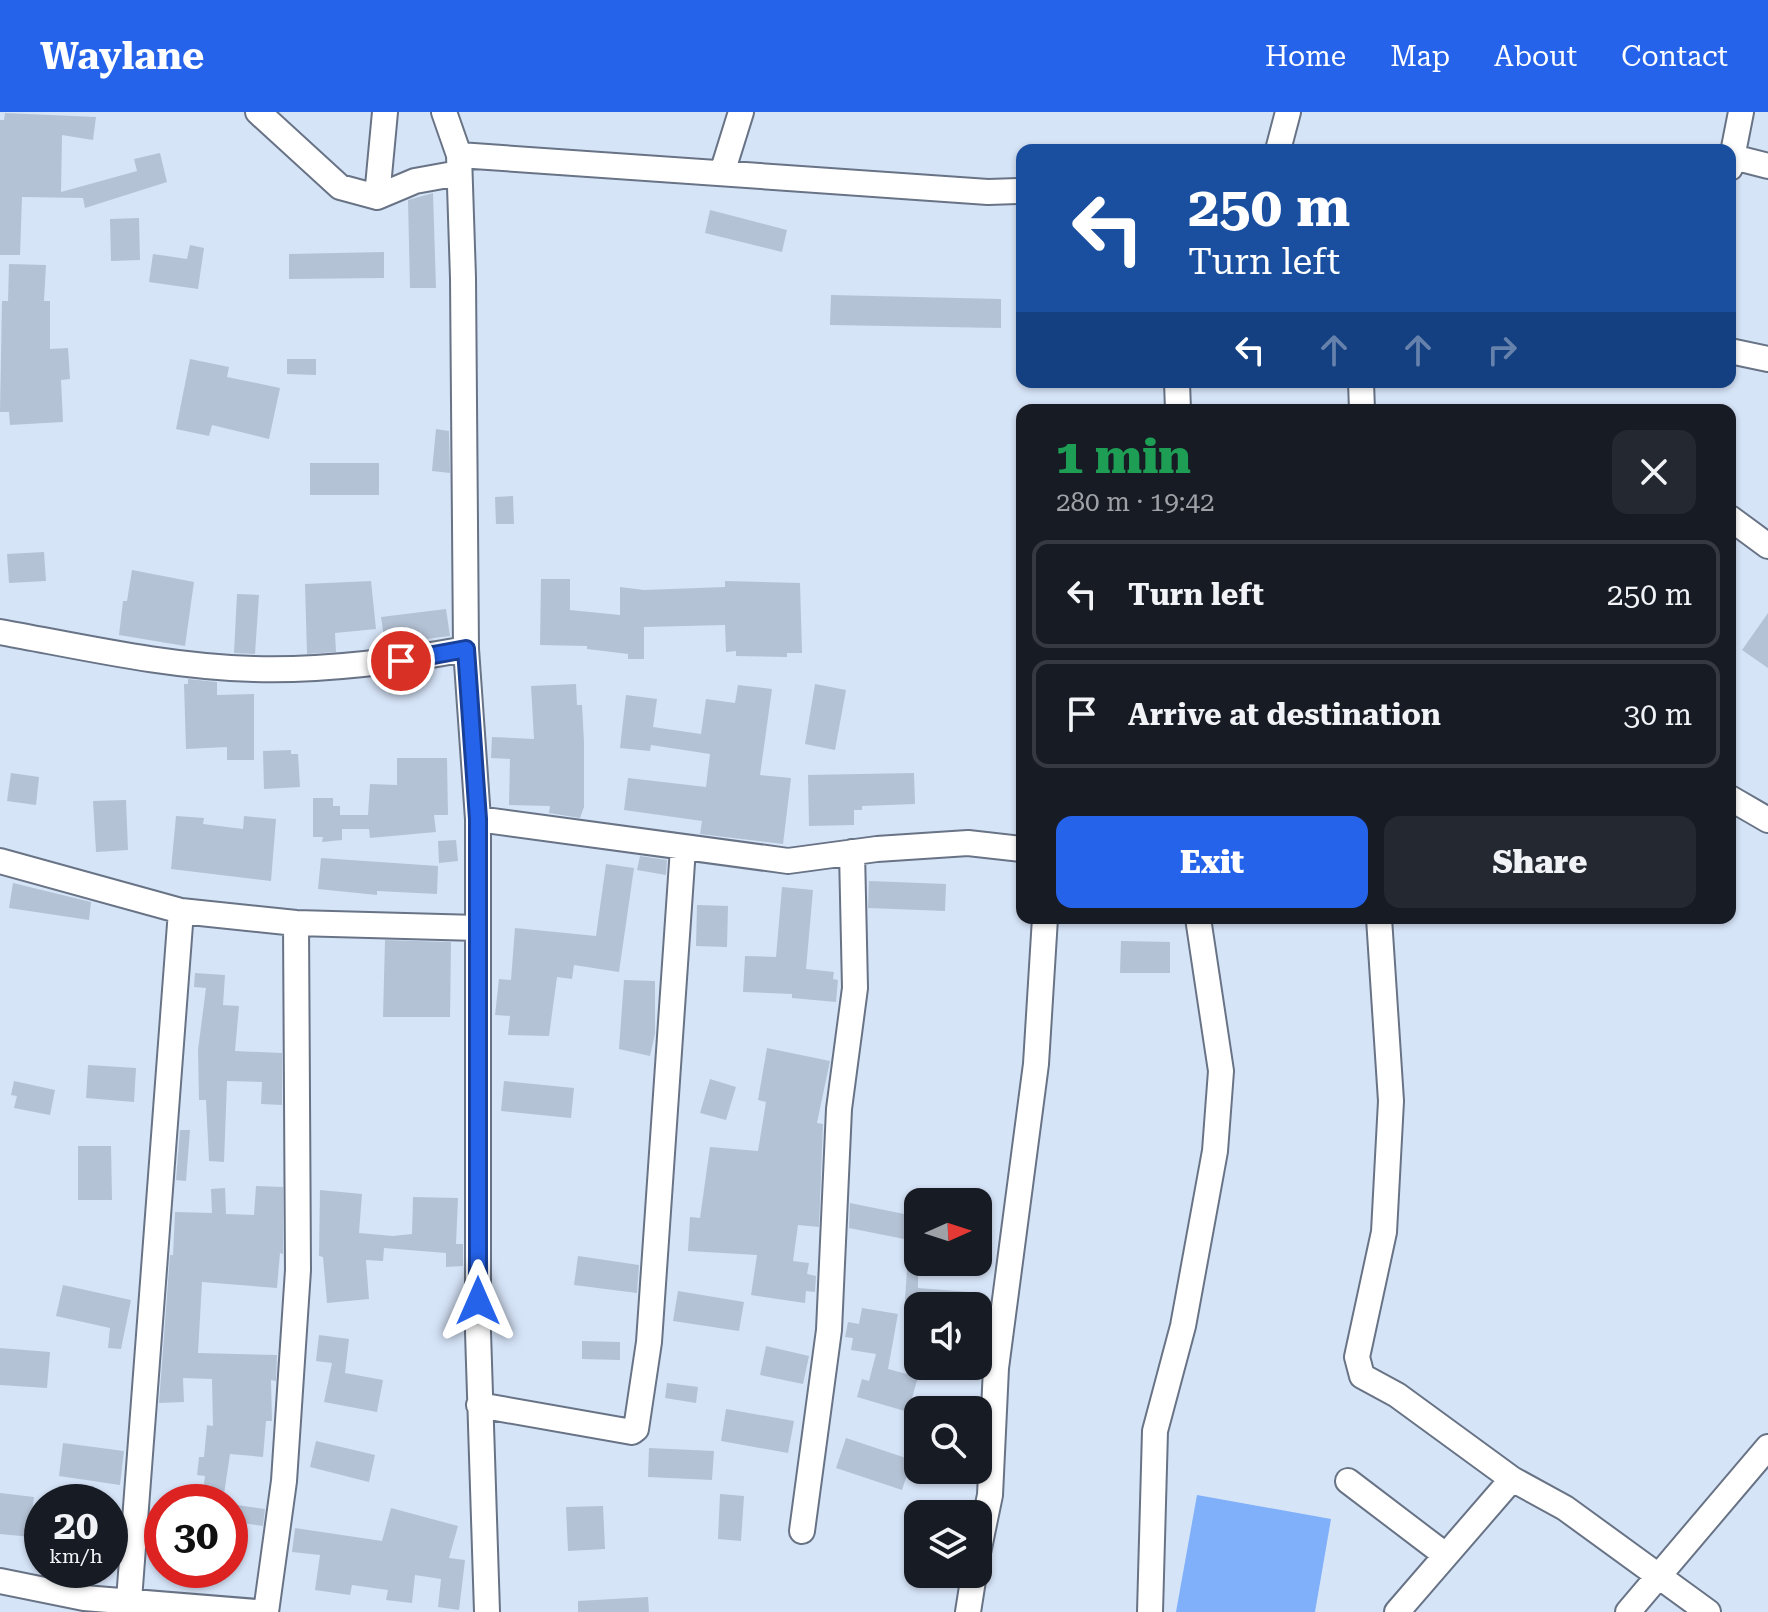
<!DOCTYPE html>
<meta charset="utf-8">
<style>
:root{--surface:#171b24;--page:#242831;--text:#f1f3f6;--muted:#9ea1a6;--line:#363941;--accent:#2563eb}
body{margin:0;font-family:"Roboto Serif",serif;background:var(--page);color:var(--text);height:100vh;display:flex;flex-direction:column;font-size:30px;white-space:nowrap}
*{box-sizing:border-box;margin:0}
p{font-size:26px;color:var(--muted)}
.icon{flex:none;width:44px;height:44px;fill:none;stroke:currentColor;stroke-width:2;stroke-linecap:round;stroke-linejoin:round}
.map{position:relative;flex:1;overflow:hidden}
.drawer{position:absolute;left:1016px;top:292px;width:720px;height:520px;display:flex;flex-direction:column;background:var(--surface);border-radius:16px;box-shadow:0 2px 6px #0004}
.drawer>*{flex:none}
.hud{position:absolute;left:1016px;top:32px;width:720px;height:244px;border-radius:16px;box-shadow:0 2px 6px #0004;background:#1a4fa0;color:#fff;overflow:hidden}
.needle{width:52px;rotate:87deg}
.buttons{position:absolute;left:904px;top:1076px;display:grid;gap:16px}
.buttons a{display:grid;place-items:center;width:88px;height:88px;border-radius:16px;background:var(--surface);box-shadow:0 2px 6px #0004;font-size:40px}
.speed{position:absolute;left:24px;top:1372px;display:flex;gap:16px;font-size:40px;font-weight:700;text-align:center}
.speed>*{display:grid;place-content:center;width:104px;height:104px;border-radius:50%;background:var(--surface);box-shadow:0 2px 6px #0004;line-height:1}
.speed small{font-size:20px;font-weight:400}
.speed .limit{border:12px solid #d22;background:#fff;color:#111}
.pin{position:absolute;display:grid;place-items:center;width:68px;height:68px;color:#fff;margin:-34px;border:4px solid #fff;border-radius:50%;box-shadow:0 2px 8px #0007}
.me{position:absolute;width:88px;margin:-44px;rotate:0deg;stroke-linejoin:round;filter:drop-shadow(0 0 6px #0008)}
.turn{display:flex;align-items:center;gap:28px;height:168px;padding:0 40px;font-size:36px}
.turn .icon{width:104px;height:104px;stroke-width:2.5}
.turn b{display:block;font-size:56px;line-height:68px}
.lanes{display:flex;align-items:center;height:76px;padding:0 40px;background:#0003;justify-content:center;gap:40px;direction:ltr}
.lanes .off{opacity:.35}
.round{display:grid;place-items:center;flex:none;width:84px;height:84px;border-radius:16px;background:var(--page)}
.head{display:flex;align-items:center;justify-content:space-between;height:136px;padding:0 40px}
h1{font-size:48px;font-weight:800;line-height:60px;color:#1e9e55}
.button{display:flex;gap:16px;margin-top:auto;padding:16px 40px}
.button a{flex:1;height:92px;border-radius:16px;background:var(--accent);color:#fff;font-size:32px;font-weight:800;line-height:92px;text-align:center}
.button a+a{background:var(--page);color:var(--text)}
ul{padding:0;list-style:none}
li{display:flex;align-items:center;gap:24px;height:108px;margin:0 16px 12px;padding:0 24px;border:4px solid var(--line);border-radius:16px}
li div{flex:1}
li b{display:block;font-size:30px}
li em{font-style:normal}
header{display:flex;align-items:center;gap:48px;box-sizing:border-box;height:112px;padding:0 40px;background:var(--accent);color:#fff}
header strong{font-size:38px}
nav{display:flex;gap:44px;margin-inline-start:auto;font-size:28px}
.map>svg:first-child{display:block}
</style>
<header>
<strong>Waylane</strong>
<nav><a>Home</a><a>Map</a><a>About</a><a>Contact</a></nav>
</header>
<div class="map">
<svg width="1768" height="1500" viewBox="0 0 1768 1500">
<rect width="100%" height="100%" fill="#d6e4f8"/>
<!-- forest -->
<path fill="#7fb0f9" d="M1197 1383 1331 1407 1315 1500H1176Z"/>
<!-- building -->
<path fill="#b4c2d5" d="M5 1 96 5 93 28 62 23 61 80 137 59 134 47 160 41 167 70 85 96 83 86 22 85 20 143H0V8H4Z
M433 81 436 176H410L408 88Z
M710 98 787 118 782 140 705 121Z
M139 106 140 148 111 149 110 107Z
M190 133 204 136 198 177 149 170 153 142 187 147Z
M384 140V166L289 167V142Z
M9 152 46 153 44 189H50V237L68 236 70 267 61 268 63 310 10 313 9 300H0L2 189H8Z
M831 183 1001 187V216L830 213Z
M190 247 229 255 227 265 280 276 269 327 212 313 209 324 176 317Z
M287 247H316V263L287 262Z
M436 317 449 319 450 361 432 359Z
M310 351H379V383H310Z
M513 384 514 412H496L495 385Z
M44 440 46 469 9 471 7 442Z
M132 458 194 470 185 534 119 523 123 489H127Z
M541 467H570V498L620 503V475L644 478 725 475V469L800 471 802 541H787V545L736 544V539L726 540 725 513 644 515V547H628V542L587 537V534L540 533Z
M371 469 376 517 335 521 336 540 307 542 305 472Z
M237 482 259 483 255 542 234 541Z
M446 497 450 524 385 532 381 505Z
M1768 501V556L1742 538Z
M188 567 217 570V583L254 582V648H227V635L186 637 184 572H188Z
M576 572 577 593H582L584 630V695L580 706 549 701 550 694 509 693 510 647 491 646 492 625 534 627 531 574Z
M815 572 846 578 835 638 805 632Z
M738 573 772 577 760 663 791 666 783 732 700 722 702 709 624 698 628 666 706 675 710 642 651 633 650 639 620 636 626 583 657 587 653 615 701 622 706 587 735 591Z
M291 638V642H298L300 675 264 677 263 639Z
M397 646H447L448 703H434L436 720 370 726 369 717H342V728L322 730 323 725H313V686H333V694H340V703H368L370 672 397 673Z
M11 661 39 665 36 693 7 689Z
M914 661 915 692 862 694V698H854V713L809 714 808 663Z
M126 688 128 738 96 740 93 689Z
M176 704 204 706 203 712 243 717 244 704 276 707 271 769 171 757Z
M456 728 458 749 439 751 438 729Z
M640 744 667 748 666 763 637 758Z
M321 746 438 754 437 782 377 779V783L318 777Z
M606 752 634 756 619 860 574 853 572 867 557 865 549 924 508 923 510 904 495 903 499 867 511 868 515 816 596 824Z
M869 769 946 772 945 799 868 796Z
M13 771 91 790 89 808 9 796Z
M782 775 813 778 806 857 834 860 833 867 838 868 836 890 792 886V882L743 880 745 844 776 845Z
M697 793 728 794 727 835 696 834Z
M385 828 451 830 450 905H383Z
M1121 829 1170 830V861H1120Z
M195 861 225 863 223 893 239 894 235 939 282 941V993L261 992 262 970 227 969 224 1050 209 1049 206 988H199L198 938 206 876 194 875Z
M624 868 655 869V922L650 944 619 937Z
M767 936 830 949 817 1011 823 1012 819 1115 798 1113 793 1149 809 1151 807 1162 816 1164 815 1180 806 1179 805 1191 751 1183 757 1143 688 1139 690 1105 700 1106 710 1035 758 1039 766 990 758 988Z
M88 953 136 956 134 990 86 986Z
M710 967 736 975 726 1008 700 1001Z
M14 969 55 978 50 1003 14 996 17 984 11 983Z
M504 969 574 976 571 1006 501 999Z
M180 1018H190L186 1069 176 1068Z
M78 1034H111L112 1088H78Z
M256 1074 283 1075V1142L280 1141 277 1176 202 1170 198 1241 277 1243 276 1269 271 1268 272 1309H266L263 1345 230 1342 224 1382 203 1379 205 1364 197 1363 199 1345H204L207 1313 213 1314 212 1267 183 1266 184 1290 159 1291 170 1143H173L175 1100 212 1101 211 1077 225 1076 226 1102 254 1103Z
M320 1078 362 1082 359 1121 393 1124 412 1122 413 1085 458 1086 456 1132H463V1154L446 1155V1141L384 1136 383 1149 366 1148 369 1187 327 1191 323 1145 319 1144Z
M850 1091 914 1104 909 1128 849 1116Z
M578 1144 639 1153 637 1181 574 1173Z
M907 1158H918V1176L970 1180 969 1194H918V1204L904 1203Z
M63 1173 131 1188 121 1237 108 1236 110 1216 56 1204Z
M678 1179 744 1190 739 1219 673 1209Z
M862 1196 898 1202 888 1257 918 1265 908 1300 857 1285 862 1267 869 1269 876 1242 851 1238 853 1226 845 1225 848 1210 859 1212Z
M319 1223 349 1227 345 1261 383 1268 377 1300 324 1290 332 1251 316 1249Z
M582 1229 620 1230V1248L582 1247Z
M766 1234 809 1244 803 1272 760 1263Z
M0 1236 50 1240 47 1276 0 1273Z
M667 1271 698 1275 696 1291 665 1286Z
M726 1297 794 1309 788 1341 721 1329Z
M846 1326 912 1348 902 1378 836 1356Z
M316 1329 375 1343 369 1370 310 1355Z
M63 1331 124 1339 120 1373 59 1364Z
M649 1336 714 1339 712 1368 648 1365Z
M0 1381 34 1385 32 1399 42 1400V1426L0 1422Z
M720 1382 744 1384 741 1429 718 1427Z
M230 1392 265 1397 263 1414 230 1409Z
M603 1394 605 1437 568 1439 566 1395Z
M391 1396 458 1414 449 1446 465 1448 459 1498 438 1495 441 1467 415 1463 412 1491 386 1488 388 1478 352 1473 350 1483 315 1478 320 1443 292 1440 295 1416 382 1429Z
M648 1485 649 1500H578V1489Z"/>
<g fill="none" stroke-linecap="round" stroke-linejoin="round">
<!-- minor casing -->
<g stroke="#687385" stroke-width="28">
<path id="minor" d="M258 0 340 75 377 85 415 69 459 61
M444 0 459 43 463 166 466 537 478 707V1220L487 1500
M1278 38 1288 0
M459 43 988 80 1022 79
M1733 45 1768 54
M1730 56 1741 0
M722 61 741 0
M377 85 385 0
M1730 239 1768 247
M1177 270 1178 298
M1361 270 1362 298
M1730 406 1768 434
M0 520C83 535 169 555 254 557 325 559 395 550 466 537
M1730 686 1768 708
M478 707 788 749 877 737 968 731 1022 737
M0 749 181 799 296 811 478 816
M1379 806 1391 989 1384 1120 1357 1245 1362 1264 1397 1283 1512 1367 1565 1396 1708 1500
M479 1293 632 1320 636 1317 649 1230 683 736
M1348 1369 1444 1442
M802 1419 829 1218 839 997 855 876 852 740
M978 1441 990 1383 996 1256 1036 952 1045 806
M0 1469 84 1486 257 1500
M129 1488 181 799
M266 1500 284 1369 298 1158 296 811
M968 1500 974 1462
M1150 1500 1155 1319 1183 1214 1215 1039 1221 959 1198 806
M1397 1500 1512 1367
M1628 1500 1768 1335"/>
</g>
<!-- minor -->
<use href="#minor" stroke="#fff" stroke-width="24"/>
</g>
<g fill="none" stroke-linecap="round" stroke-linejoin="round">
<!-- route casing -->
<g stroke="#184099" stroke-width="20">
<path id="route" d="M401 549 466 537 478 707V1189"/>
</g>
<!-- route -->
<use href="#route" stroke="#2563eb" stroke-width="14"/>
</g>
</svg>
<div class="buttons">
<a><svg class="needle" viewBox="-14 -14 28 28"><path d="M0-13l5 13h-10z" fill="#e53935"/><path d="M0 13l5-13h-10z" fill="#9ea1a6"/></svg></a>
<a><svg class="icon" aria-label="sound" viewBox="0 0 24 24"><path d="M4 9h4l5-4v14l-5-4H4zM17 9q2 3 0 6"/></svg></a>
<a><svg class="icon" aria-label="search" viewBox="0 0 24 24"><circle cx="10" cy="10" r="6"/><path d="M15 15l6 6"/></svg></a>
<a><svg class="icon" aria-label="layers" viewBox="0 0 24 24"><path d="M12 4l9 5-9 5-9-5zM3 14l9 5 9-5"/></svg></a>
</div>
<div class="speed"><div>20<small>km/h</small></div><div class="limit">30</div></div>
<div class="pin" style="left:401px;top:549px;background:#d93025"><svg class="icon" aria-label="arrive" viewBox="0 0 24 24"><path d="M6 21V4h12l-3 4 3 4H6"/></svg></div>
<svg class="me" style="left:478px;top:1189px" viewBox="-20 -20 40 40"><path d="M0-17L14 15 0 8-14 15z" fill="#2563eb" stroke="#fff" stroke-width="4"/></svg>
<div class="hud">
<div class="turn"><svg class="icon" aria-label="left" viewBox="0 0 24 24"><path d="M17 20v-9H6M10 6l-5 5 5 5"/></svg><div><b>250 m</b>Turn left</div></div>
<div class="lanes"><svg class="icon" aria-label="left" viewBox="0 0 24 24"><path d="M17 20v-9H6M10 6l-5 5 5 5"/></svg><svg class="icon off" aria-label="ahead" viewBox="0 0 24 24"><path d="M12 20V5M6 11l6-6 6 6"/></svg><svg class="icon off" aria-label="ahead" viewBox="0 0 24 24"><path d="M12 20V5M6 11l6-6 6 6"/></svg><svg class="icon off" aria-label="right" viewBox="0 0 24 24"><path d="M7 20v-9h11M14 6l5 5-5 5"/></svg></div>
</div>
<section class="drawer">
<div class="head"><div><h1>1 min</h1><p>280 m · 19:42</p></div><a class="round"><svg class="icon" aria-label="close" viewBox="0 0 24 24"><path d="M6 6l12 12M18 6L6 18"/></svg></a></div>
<ul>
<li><svg class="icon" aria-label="left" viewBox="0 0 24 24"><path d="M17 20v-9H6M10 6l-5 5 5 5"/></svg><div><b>Turn left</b></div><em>250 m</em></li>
<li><svg class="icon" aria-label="arrive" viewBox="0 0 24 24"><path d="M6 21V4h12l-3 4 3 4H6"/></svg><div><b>Arrive at destination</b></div><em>30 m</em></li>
</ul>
<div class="button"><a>Exit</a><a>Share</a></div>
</section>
</div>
